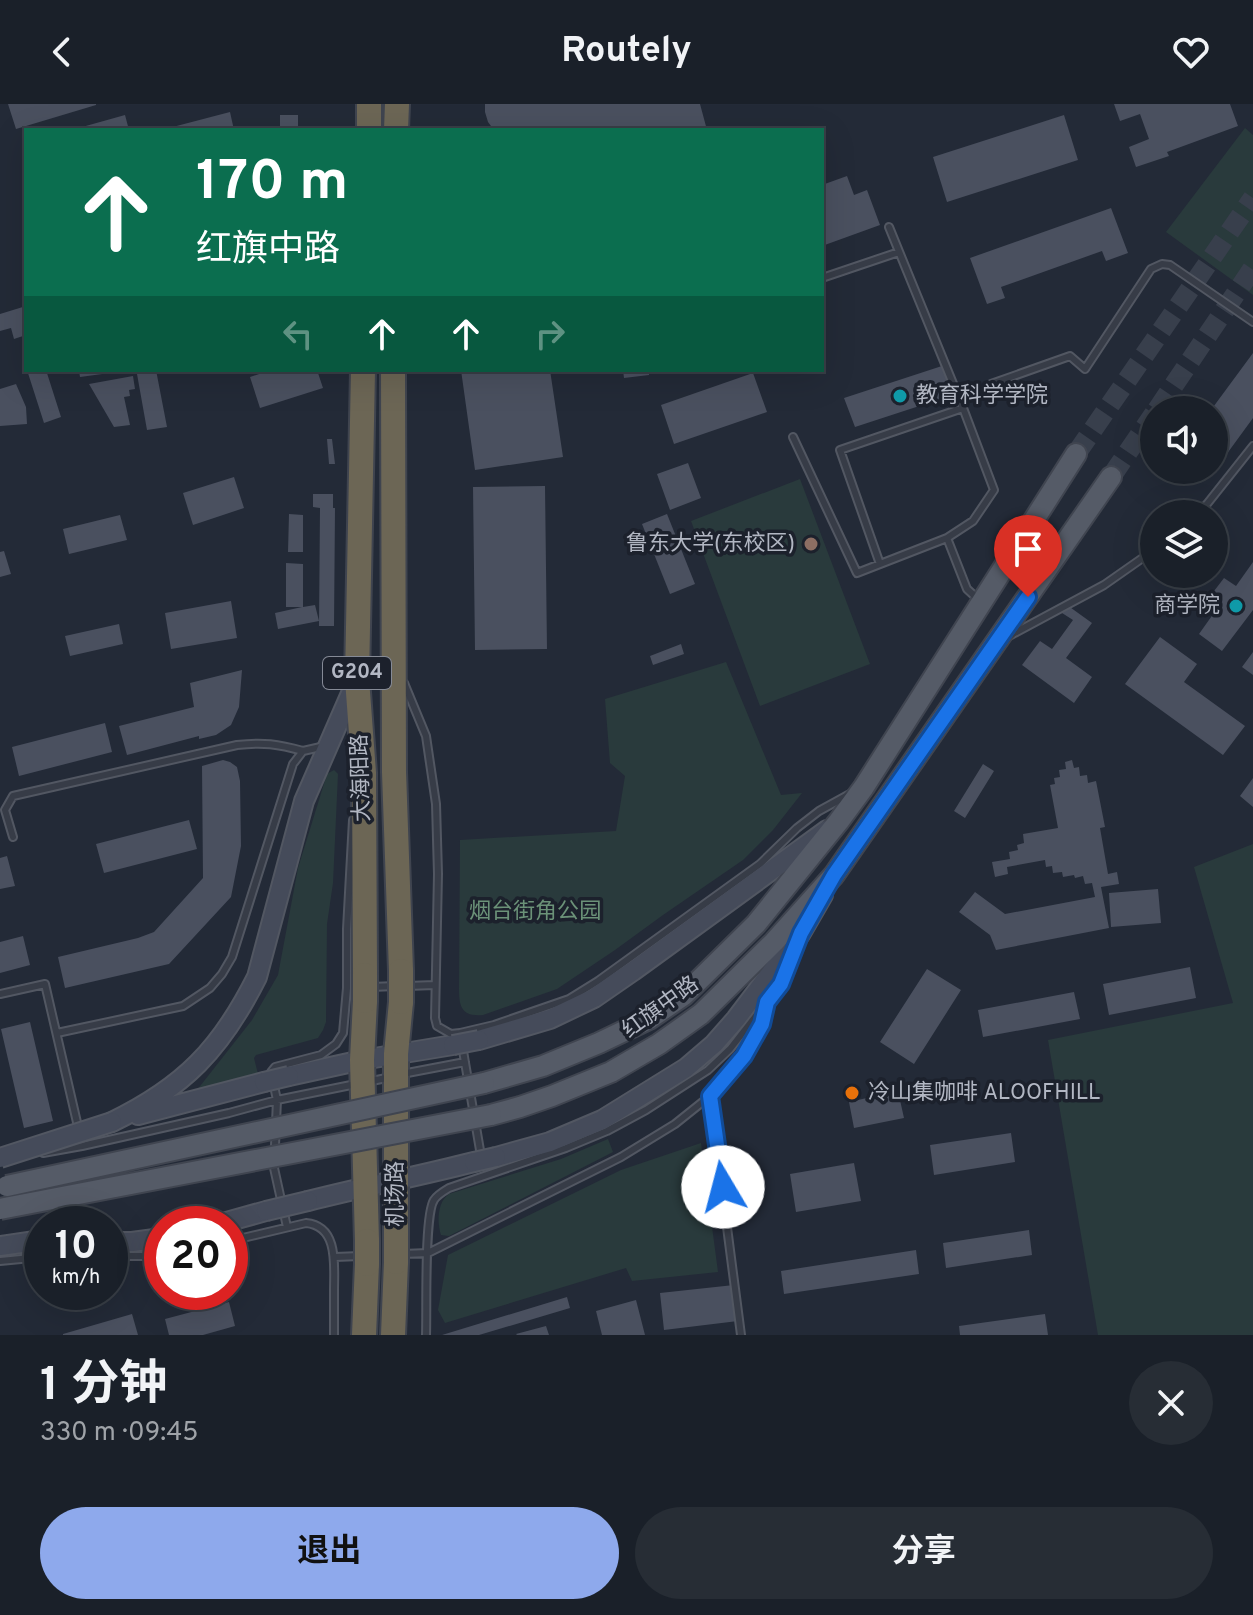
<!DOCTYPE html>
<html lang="zh">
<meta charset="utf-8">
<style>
:root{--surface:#1a2029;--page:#272d35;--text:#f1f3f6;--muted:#9fa3a8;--line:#383e46;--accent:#8ea9ec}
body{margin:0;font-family:Overpass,"Noto Sans SC",sans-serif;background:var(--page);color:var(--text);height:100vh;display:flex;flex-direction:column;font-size:30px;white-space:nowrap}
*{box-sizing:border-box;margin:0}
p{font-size:26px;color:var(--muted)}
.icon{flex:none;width:44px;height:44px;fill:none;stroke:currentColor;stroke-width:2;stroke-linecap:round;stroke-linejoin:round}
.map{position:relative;height:1231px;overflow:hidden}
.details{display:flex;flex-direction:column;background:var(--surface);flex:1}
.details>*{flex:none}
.guide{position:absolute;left:24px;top:24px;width:800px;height:244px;border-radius:0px;box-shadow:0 8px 32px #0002,0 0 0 2px var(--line);background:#0b6e4f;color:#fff;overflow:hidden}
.buttons{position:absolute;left:1140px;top:292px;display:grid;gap:16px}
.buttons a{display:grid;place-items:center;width:88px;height:88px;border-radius:50%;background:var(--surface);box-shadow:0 8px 32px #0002,0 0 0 2px var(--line);font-size:40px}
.speed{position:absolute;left:24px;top:1102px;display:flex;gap:16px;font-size:40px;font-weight:700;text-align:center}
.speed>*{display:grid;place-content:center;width:104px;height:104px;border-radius:50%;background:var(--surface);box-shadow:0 8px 32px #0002,0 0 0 2px var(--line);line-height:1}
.speed small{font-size:20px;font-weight:400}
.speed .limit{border:12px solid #d22;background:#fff;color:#111}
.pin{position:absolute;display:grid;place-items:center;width:68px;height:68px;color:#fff;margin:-82px -34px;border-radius:50% 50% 50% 0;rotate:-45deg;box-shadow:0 0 8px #0007}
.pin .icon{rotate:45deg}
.me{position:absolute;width:88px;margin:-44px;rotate:352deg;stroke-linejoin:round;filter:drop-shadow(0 0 6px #0008)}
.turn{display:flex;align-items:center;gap:28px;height:168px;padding:0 40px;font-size:36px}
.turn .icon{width:104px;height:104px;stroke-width:2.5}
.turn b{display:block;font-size:56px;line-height:68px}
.lanes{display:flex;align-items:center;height:76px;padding:0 40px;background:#0003;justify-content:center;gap:40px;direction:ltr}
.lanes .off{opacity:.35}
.round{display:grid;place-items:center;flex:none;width:84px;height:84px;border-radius:42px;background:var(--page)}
.headline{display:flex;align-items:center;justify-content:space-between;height:136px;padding:0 40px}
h1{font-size:48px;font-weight:700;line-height:60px}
.action{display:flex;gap:16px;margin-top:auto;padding:16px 40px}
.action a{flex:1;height:92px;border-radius:48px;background:var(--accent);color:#111;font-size:32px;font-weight:700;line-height:92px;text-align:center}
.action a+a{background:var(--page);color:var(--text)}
header{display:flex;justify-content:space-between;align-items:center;height:104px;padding:0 40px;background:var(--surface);font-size:36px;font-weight:700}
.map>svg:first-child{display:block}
</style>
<header><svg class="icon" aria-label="back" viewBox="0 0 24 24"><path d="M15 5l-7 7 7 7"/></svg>Routely<svg class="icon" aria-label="heart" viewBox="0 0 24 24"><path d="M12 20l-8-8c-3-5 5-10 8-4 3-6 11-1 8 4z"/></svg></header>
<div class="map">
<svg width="1253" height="1231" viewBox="0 0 1253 1231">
<rect width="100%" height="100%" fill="#232a37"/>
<!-- green -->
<path fill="#293a3c" d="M1245 24 1253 31V191L1166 128Z
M800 375 870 560 760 602 691 417Z
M726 558 781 691 802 689 773 726 743 756 663 811 615 846 557 885 483 911C461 913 459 902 459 884L460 736 616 727 625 672 610 659 605 595Z
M334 666 338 670 333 779 327 820 326 918 323 926 318 934 256 951 254 954 258 970 197 986 252 916 278 871 298 764 327 670Z
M1253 740V1231H1098L1048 936 1233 899 1194 763Z
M608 1035 613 1048 449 1132 441 1131C437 1119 437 1098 449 1090L561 1055Z
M701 1039 718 1168 632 1177 626 1164 445 1219 438 1206 448 1151 621 1066Z"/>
<!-- building -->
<path fill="#4a505f" d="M8 0H96V1L16 25Z
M485 0H700L707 26H494L488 18 485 8Z
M1114 0H1230L1238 22 1167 48 1169 52 1136 63 1129 43 1149 35 1140 10 1120 17Z
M230 8 234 26H165V25Z
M125 11 129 26H75V25Z
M280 11H298V26H280Z
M1064 11 1078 56 947 98 933 53Z
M847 72 854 91 867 86 880 121 822 142V81Z
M1111 104 1128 149 1106 157 1102 147 1001 183 1005 194 987 200 970 154Z
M26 202V231L14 235 11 224 0 227V210Z
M1253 249V314L1218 362 1214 359V306H1211Z
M945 261 956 290 855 323 844 294Z
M27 266H46L61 313 44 319Z
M89 266H117V268L80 273 79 267Z
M156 266 167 323 147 326 137 270Z
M271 266H317L323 284 260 304 250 273Z
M461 266H550L563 353 475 366Z
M623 266H649V271L624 274Z
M753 269 767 308 674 340 661 301Z
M133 272 135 285 129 286 130 292 124 293 130 321 114 323 89 280Z
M16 280 26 303 27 320 0 322V285Z
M327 335H332L335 360H329Z
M688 359 701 394 670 406 657 370Z
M234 373 244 404 193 421 183 389Z
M545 382 547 545 475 546 473 383Z
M313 390H333V404H335L334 522H319L320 404 313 403Z
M289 410 303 411V448H288Z
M667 410 695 480 670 490 642 420Z
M120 411 127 436 69 450 63 425Z
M4 447 11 470 0 473V448Z
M1253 458V506L1222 547 1199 530 1221 499 1211 491 1224 474 1236 482Z
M286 459 303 460V503L315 501 319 517 278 525 275 509 302 503H286Z
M231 497 237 534 171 545 165 509Z
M1067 501 1092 519 1066 554 1092 573 1074 599 1022 561 1040 537 1052 545 1073 516 1062 509Z
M119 520 123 540 70 552 65 532Z
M1160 533 1197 560 1184 578 1245 622 1223 651 1125 580Z
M681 540 684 550 653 561 650 552Z
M1253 548V571L1242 563Z
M242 566 239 603 231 621 216 631 199 635V632L127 651 119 622 194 603 190 579Z
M105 619 112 648 19 672 12 643Z
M223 656 230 658 237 663 240 677 241 742 231 793 169 860 65 884 58 853 138 834 154 828 203 774 202 662Z
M1072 656 1074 664 1079 663 1080 672 1087 671 1088 679 1096 677 1105 723 1100 724 1108 770 1117 768 1119 780 1101 783 1109 824 996 846 990 831 959 808 975 788 1005 810 1095 793 1092 779 1085 780 1083 772 1075 774 1074 771 1063 773 1062 768 1053 769 1052 762 1046 763 1045 756 1007 763 1008 770 995 773 992 758 1010 755 1009 748 1018 746 1017 741 1024 739 1023 730 1058 724 1050 681 1055 680 1054 674 1060 673 1059 666 1066 665 1065 658Z
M983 660 994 667 965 714 954 707Z
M1253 674V703L1240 692Z
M189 716 197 745 104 769 96 740Z
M7 752 15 782 0 785V754Z
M1158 785 1161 819 1111 823 1109 789Z
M23 832 30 861 0 869V838Z
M1190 863 1196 894 1109 911 1103 880Z
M927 865 961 886 914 960 880 938Z
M1074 888 1080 915 983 933 978 906Z
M30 918 53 1017 24 1024 1 925Z
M898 987 904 1014 854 1024 849 998Z
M1011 1029 1015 1058 934 1071 930 1041Z
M854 1059 861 1097 796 1108 790 1070Z
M1029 1126 1032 1151 946 1164 943 1139Z
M916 1146 919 1170 784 1190 781 1167Z
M734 1181 738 1217 664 1226 660 1189Z
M567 1193 570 1204 479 1231H442Z
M636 1196 645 1231H602L596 1207Z
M229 1198 235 1222 203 1231H169L165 1215Z
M132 1210 138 1231H63V1230Z
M1045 1210 1048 1231H960L959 1222Z
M546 1222 549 1231H517L516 1230Z"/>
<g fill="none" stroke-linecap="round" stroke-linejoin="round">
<!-- primary-tunnel -->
<path stroke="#383f4c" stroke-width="20" stroke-dasharray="20 10" stroke-linecap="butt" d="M1157 306 1253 164
M1076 350 1253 94
M1111 373 1154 310"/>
<!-- lane casing -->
<g stroke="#525762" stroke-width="10">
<path id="lane" d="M889 123 963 304 994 386 973 417 947 434
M822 174 899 148
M991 280 1070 252 1085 265 1151 165 1162 160 1170 161 1253 218
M793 333 857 469 947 434 967 485 979 496
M1197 410 1207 400 1253 342
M880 460 840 346 963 304
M1009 532 1104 481 1154 446
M404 579 426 632 436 700 438 770 435 914 437 922 451 930 460 929 494 921 569 895 598 877 760 760 797 724 819 707 850 690
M13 733 5 706 13 692 237 641C263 638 278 640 303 647
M407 882 435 881
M371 883 396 882
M0 890 45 880 79 1027
M57 929 183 902 210 884 222 870 232 853 293 660 303 647 325 642
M462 941 481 1052
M402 970 465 958
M367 978 391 973
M43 1049 82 1042 229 1009 277 996 356 980
M287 1123 274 1064 277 996 271 968 275 963 321 951 336 940 343 929 347 884V825L353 716
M230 1137 306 1119C339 1122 334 1162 334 1186 334 1201 334 1216 334 1231
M403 1150 428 1149 621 1053 675 1020 710 992
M110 1152H150L162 1150
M335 1153 360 1152
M0 1157 42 1153
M426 1231C427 1208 424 1111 434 1096 437 1091 444 1087 449 1084L566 1044 607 1027 646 1006 708 966 730 945 781 880 792 852
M741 1231 710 992 744 952 762 920 766 901"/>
</g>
<!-- secondary casing -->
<g stroke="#525762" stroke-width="22">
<path id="secondary" d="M479 936 550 915 594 894 633 867 827 726
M289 972 362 956 453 941
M138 1011 264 978
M112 1018C184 983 221 945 257 873L304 697 356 578
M496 1053 550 1038 602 1016 686 964 714 940 736 915 801 829 823 791
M308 1097C363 1083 419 1072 474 1058
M219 1120 266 1107
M110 1138H132L162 1134
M0 1142 42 1136"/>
</g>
<!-- primary casing -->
<g stroke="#404550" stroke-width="24">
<path id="primary" d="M484 979 543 962 599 939 649 915 684 891 756 820 839 717 864 683 1076 350
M491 1011 520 1003 552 992 611 968 659 940 701 910 774 838 834 771 1111 373"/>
</g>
<!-- highway casing -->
<g stroke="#3f444f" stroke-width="28">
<path id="highway" d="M369 26V0
M396 26 397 0
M363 266 357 575 364 669 365 871
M393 266 394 668 401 867
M365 897 362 956 367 1137
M396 1136V950L401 898
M364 1231 367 1160
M393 1231 396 1158"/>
</g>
<!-- lane -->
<use href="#lane" stroke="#373c47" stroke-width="6"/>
<!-- secondary -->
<use href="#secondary" stroke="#454b5a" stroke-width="18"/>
<!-- primary -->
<use href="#primary" stroke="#555b67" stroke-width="20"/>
<!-- highway -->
<use href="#highway" stroke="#6c6655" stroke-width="24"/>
<!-- secondary-bridge casing -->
<g stroke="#525762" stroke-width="22" stroke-linecap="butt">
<path id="secondary-bridge" d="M453 941 479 936
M264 978 289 972
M0 1054 112 1018
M474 1058 496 1053
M266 1107 308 1097"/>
</g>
<!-- primary-bridge casing -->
<g stroke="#404550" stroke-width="24" stroke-linecap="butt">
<path id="primary-bridge" d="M7 1082 484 979
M0 1105 491 1011"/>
</g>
<!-- highway-bridge casing -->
<g stroke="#3f444f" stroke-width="28" stroke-linecap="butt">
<path id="highway-bridge" d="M365 871V897
M401 898V867
M396 1158V1136
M367 1160V1137"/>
</g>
<!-- secondary-bridge -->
<use href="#secondary-bridge" stroke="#454b5a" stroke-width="18"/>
<!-- primary-bridge -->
<use href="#primary-bridge" stroke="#555b67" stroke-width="20"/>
<!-- highway-bridge -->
<use href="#highway-bridge" stroke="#6c6655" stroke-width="24"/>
</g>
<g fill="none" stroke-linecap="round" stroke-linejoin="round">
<!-- route casing -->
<g stroke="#114b97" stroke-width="20">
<path id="route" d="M723 1083 710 992 744 952 762 920 767 898 781 880 801 829 834 771 1028 493"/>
</g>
<!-- route -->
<use href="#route" stroke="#1a73e8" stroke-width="14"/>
</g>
<!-- markers -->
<g fill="#0f9aa8" stroke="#1c212c" stroke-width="3">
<circle cx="900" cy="292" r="8"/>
<circle cx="1236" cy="502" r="8"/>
</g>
<circle fill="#8d6e63" stroke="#1c212c" stroke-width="3" cx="811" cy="440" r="8"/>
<circle fill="#e8710a" stroke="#1c212c" stroke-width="3" cx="852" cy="989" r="8"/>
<g text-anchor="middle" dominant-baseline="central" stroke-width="7" stroke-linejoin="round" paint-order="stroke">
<!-- shield labels -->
<rect fill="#1c212c" stroke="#858a96" stroke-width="2" x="323" y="553" width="68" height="32" rx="6"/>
<g font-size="20" font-weight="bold" fill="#b2b7c3">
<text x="357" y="569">G204</text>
</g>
<!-- poi labels -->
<g font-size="22" fill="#b2b7c3" stroke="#1c212c" text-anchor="start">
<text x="916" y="292">教育科学学院</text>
<text x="795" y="440" text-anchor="end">鲁东大学(东校区)</text>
<text x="1220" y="502" text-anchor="end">商学院</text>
<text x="868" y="989">冷山集咖啡 ALOOFHILL</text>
</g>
<!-- street labels -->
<g font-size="22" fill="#b2b7c3" stroke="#1c212c">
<text transform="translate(362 674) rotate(-92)">大海阳路</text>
<text transform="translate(661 904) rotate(-36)">红旗中路</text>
<text transform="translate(396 1090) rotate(-90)">机场路</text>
</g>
<!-- park labels -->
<g font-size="22" fill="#6b9278" stroke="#1c212c">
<text x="535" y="808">烟台街角公园</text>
</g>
</g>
</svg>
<div class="buttons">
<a><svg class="icon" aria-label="sound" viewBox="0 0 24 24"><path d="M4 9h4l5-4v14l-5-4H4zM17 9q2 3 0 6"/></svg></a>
<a><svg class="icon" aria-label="layers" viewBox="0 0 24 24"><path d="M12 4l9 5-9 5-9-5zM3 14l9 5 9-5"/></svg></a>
</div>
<div class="speed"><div>10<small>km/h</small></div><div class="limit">20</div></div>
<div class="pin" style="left:1028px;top:493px;background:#d93025"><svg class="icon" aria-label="arrive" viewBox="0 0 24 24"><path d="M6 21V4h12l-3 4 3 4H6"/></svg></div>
<svg class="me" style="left:723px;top:1083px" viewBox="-20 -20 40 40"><circle r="19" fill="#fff"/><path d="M0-13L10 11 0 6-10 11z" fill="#1a73e8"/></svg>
<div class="guide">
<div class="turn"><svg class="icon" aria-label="ahead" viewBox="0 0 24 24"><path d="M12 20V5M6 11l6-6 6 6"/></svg><div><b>170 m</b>红旗中路</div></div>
<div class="lanes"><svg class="icon off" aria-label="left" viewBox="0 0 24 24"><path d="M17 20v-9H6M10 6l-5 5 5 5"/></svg><svg class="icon" aria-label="ahead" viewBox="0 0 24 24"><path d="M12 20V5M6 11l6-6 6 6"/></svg><svg class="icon" aria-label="ahead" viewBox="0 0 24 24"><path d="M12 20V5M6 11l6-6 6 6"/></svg><svg class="icon off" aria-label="right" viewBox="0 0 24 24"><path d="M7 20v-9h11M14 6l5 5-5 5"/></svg></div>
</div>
</div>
<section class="details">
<div class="headline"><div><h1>1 分钟</h1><p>330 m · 09:45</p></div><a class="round"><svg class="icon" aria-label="close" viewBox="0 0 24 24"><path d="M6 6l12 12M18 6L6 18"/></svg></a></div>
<div class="action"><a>退出</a><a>分享</a></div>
</section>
